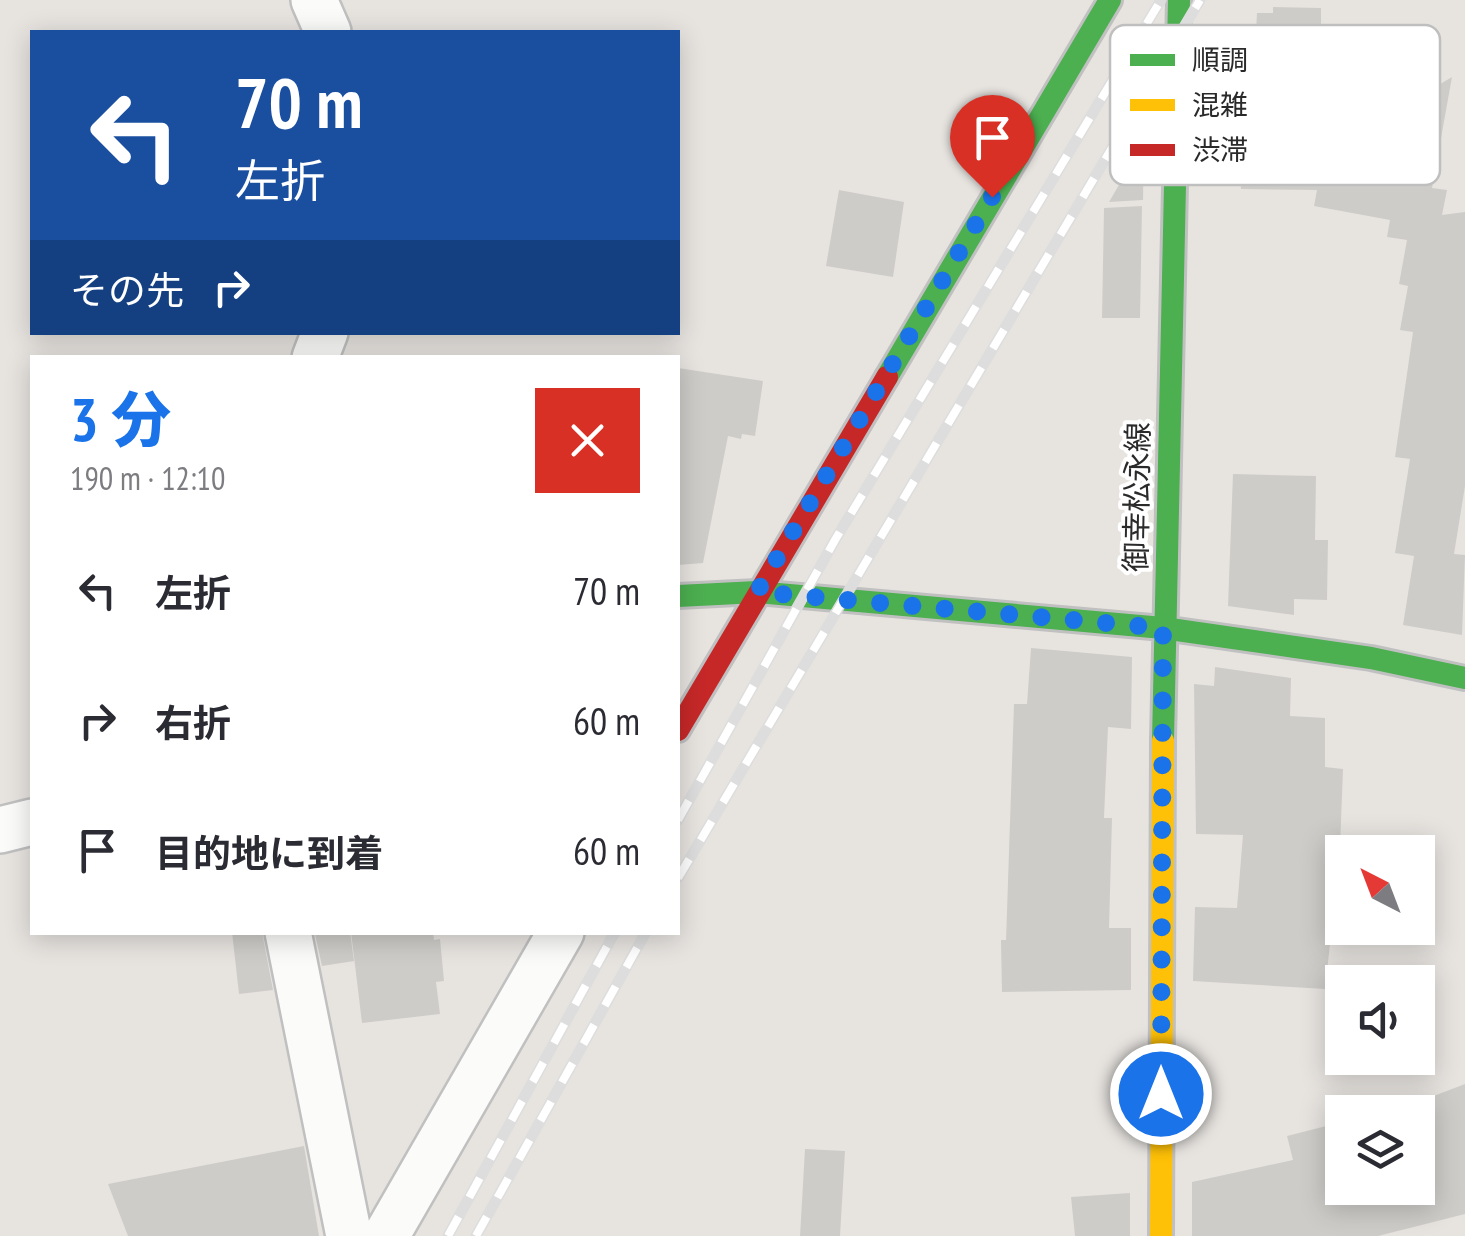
<!DOCTYPE html>
<html lang="ja">
<meta charset="utf-8">
<style>
:root{--surface:#fff;--page:#f2f2f3;--text:#2b2b33;--muted:#7c7c81;--accent:#1a73e8}
body{margin:0;font-family:"PT Sans Narrow","Noto Sans JP",sans-serif;background:var(--page);color:var(--text);height:100vh;display:flex;flex-direction:column;font-size:38px;white-space:nowrap}
*{box-sizing:border-box;margin:0}
p{font-size:32px;color:var(--muted)}
.icon{flex:none;width:55px;height:55px;fill:none;stroke:currentColor;stroke-width:2;stroke-linecap:round;stroke-linejoin:round}
.map{position:relative;flex:1;overflow:hidden}
.panel{position:absolute;left:30px;top:355px;width:650px;height:580px;display:flex;flex-direction:column;background:var(--surface);border-radius:0px;box-shadow:0 5px 25px #0003}
.panel>*{flex:none}
.guide{position:absolute;left:30px;top:30px;width:650px;height:305px;border-radius:0px;box-shadow:0 5px 25px #0003;background:#1a4fa0;color:#fff;overflow:hidden}
.needle{width:65px;rotate:318deg}
.buttons{position:absolute;left:1325px;top:835px;display:grid;gap:20px}
.buttons a{display:grid;place-items:center;width:110px;height:110px;border-radius:0px;background:var(--surface);box-shadow:0 5px 25px #0003;font-size:50px}
.pin{position:absolute;display:grid;place-items:center;width:85px;height:85px;color:#fff;margin:-102px -42px;border-radius:50% 50% 50% 0;rotate:-45deg;box-shadow:0 0 10px #0007}
.pin .icon{rotate:45deg}
.me{position:absolute;width:110px;margin:-55px;rotate:0deg;stroke-linejoin:round;filter:drop-shadow(0 0 8px #0008)}
.turn{display:flex;align-items:center;gap:35px;height:210px;padding:0 40px;font-size:45px}
.turn .icon{width:130px;height:130px;stroke-width:2.5}
.turn b{display:block;font-size:70px;line-height:85px}
.then{display:flex;align-items:center;height:95px;padding:0 40px;background:#0003;gap:20px;font-size:38px}
.round{display:grid;place-items:center;flex:none;width:105px;height:105px;border-radius:0px;background:var(--page)}
.overview{display:flex;align-items:center;justify-content:space-between;height:170px;padding:0 40px}
h1{font-size:60px;font-weight:800;line-height:75px;color:var(--accent)}
ul{padding:0;list-style:none}
li{display:flex;align-items:center;gap:30px;height:130px;padding:0 40px}
li div{flex:1}
li b{display:block;font-size:38px}
li em{font-style:normal}
.map>svg:first-child{display:block}
</style>
<div class="map">
<svg width="1465" height="1236" viewBox="0 0 1465 1236">
<rect width="100%" height="100%" fill="#e7e4e0"/>
<!-- building -->
<path fill="#ceccc9" d="M1273 7 1321 8V29L1395 31 1392 113 1452 77 1432 188 1447 190 1442 215 1465 212V486L1454 554 1465 555 1462 635 1403 625 1414 556 1395 553 1410 459 1395 457 1413 332 1400 330 1408 286 1399 284 1407 240 1387 237 1390 220 1314 206 1317 190 1241 189 1240 178H1230L1228 100H1241V86H1246L1248 32 1256 33 1257 13H1273Z
M1144 142 1143 200 1109 202Z
M839 190 904 202 893 277 826 266Z
M1142 206 1140 318H1102L1104 208Z
M678 368 763 381 755 436 742 434 741 439 728 436 703 563 678 565Z
M1233 474 1316 476 1315 540H1328L1327 600 1294 599V615L1228 606Z
M1031 648 1132 657 1131 729 1108 727 1104 818H1112L1109 928H1131V990L1002 992 1001 940H1006L1014 704H1027Z
M1215 667 1291 678 1290 716 1325 718V767L1343 769 1338 902H1342L1338 945 1330 944 1325 989 1193 981 1195 907 1237 908 1243 835 1196 834 1194 684 1214 686Z
M232 932H262L273 990 239 994Z
M350 932 354 961 322 966 315 934Z
M351 932H433L434 940 440 939 444 981 436 982 440 1014 362 1023Z
M1465 1084V1214L1378 1236H1192V1182L1293 1160 1287 1136 1342 1122V1188H1418V1102Z
M304 1146 319 1236H128L108 1184Z
M805 1149 845 1151 840 1236H800Z
M1130 1193V1236H1075L1071 1197Z"/>
<g fill="none" stroke-linecap="round" stroke-linejoin="round">
<!-- street casing -->
<g stroke="#c1c0c1" stroke-width="50">
<path id="street" d="M314 0 328 32
M315 358 325 332
M0 830 32 822
M288 932 349 1236
M386 1236 561 932"/>
</g>
<!-- fast casing -->
<g stroke="#c1c0c1" stroke-width="28">
<path id="fast" d="M887 377 1110 0
M678 596 757 592 1163 628 1371 658 1465 678
M1163 741 1179 0"/>
</g>
<!-- slow casing -->
<g stroke="#c1c0c1" stroke-width="28">
<path id="slow" d="M1161 1236 1163 741"/>
</g>
<!-- jam casing -->
<g stroke="#c1c0c1" stroke-width="28">
<path id="jam" d="M678 730 887 377"/>
</g>
<!-- street -->
<use href="#street" stroke="#fbfbfa" stroke-width="45"/>
<!-- fast -->
<use href="#fast" stroke="#4caf50" stroke-width="22"/>
<!-- slow -->
<use href="#slow" stroke="#ffc107" stroke-width="22"/>
<!-- jam -->
<use href="#jam" stroke="#c62828" stroke-width="22"/>
<!-- rail casing -->
<g stroke="#ddddde" stroke-width="11">
<path id="rail" d="M678 820 835 540 1161 0
M678 878 1200 0
M448 1236 615 932
M476 1236 646 932"/>
</g>
<!-- rail -->
<use href="#rail" stroke="#fff" stroke-width="8" stroke-dasharray="22" stroke-linecap="butt"/>
</g>
<g fill="none" stroke-linecap="round" stroke-linejoin="round">
<!-- route -->
<path stroke="#1a73e8" stroke-width="18" stroke-dasharray="0 32.4" d="M992 197 757 592 1163 628 1161 1094"/>
</g>
<g text-anchor="middle" dominant-baseline="central" stroke-width="8" stroke-linejoin="round" paint-order="stroke">
<!-- street labels -->
<g font-size="30" fill="#2a2a2a" stroke="#fff">
<text transform="translate(1136 497) rotate(-89)">御幸松永線</text>
</g>
</g>
<!-- legend -->
<rect x="1110" y="25" width="330" height="160" rx="15" fill="#fff" stroke="#bfbfbf" stroke-width="2.5"/>
<rect x="1130" y="54" width="45" height="12" fill="#4caf50"/>
<rect x="1130" y="99" width="45" height="12" fill="#ffc107"/>
<rect x="1130" y="144" width="45" height="12" fill="#c62828"/>
<g font-size="28" fill="#2a2a2a">
<text x="1192" y="70">順調</text>
<text x="1192" y="115">混雑</text>
<text x="1192" y="160">渋滞</text>
</g>
</svg>
<div class="buttons">
<a><svg class="needle" viewBox="-14 -14 28 28"><path d="M0-13l5 13h-10z" fill="#e53935"/><path d="M0 13l5-13h-10z" fill="#7c7c81"/></svg></a>
<a><svg class="icon" aria-label="sound" viewBox="0 0 24 24"><path d="M4 9h4l5-4v14l-5-4H4zM17 9q2 3 0 6"/></svg></a>
<a><svg class="icon" aria-label="layers" viewBox="0 0 24 24"><path d="M12 4l9 5-9 5-9-5zM3 14l9 5 9-5"/></svg></a>
</div>
<div class="pin" style="left:992px;top:197px;background:#d93025"><svg class="icon" aria-label="arrive" viewBox="0 0 24 24"><path d="M6 21V4h12l-3 4 3 4H6"/></svg></div>
<svg class="me" style="left:1161px;top:1094px" viewBox="-20 -20 40 40"><circle r="17" fill="#1a73e8" stroke="#fff" stroke-width="3"/><path d="M0-11L8 9 0 5-8 9z" fill="#fff"/></svg>
<div class="guide">
<div class="turn"><svg class="icon" aria-label="left" viewBox="0 0 24 24"><path d="M17 20v-9H6M10 6l-5 5 5 5"/></svg><div><b>70 m</b>左折</div></div>
<div class="then">その先<svg class="icon" aria-label="right" viewBox="0 0 24 24"><path d="M7 20v-9h11M14 6l5 5-5 5"/></svg></div>
</div>
<section class="panel">
<div class="overview"><div><h1>3 分</h1><p>190 m · 12:10</p></div><a class="round" style="background:#d93025;color:#fff"><svg class="icon" aria-label="close" viewBox="0 0 24 24"><path d="M6 6l12 12M18 6L6 18"/></svg></a></div>
<ul>
<li><svg class="icon" aria-label="left" viewBox="0 0 24 24"><path d="M17 20v-9H6M10 6l-5 5 5 5"/></svg><div><b>左折</b></div><em>70 m</em></li>
<li><svg class="icon" aria-label="right" viewBox="0 0 24 24"><path d="M7 20v-9h11M14 6l5 5-5 5"/></svg><div><b>右折</b></div><em>60 m</em></li>
<li><svg class="icon" aria-label="arrive" viewBox="0 0 24 24"><path d="M6 21V4h12l-3 4 3 4H6"/></svg><div><b>目的地に到着</b></div><em>60 m</em></li>
</ul>
</section>
</div>
